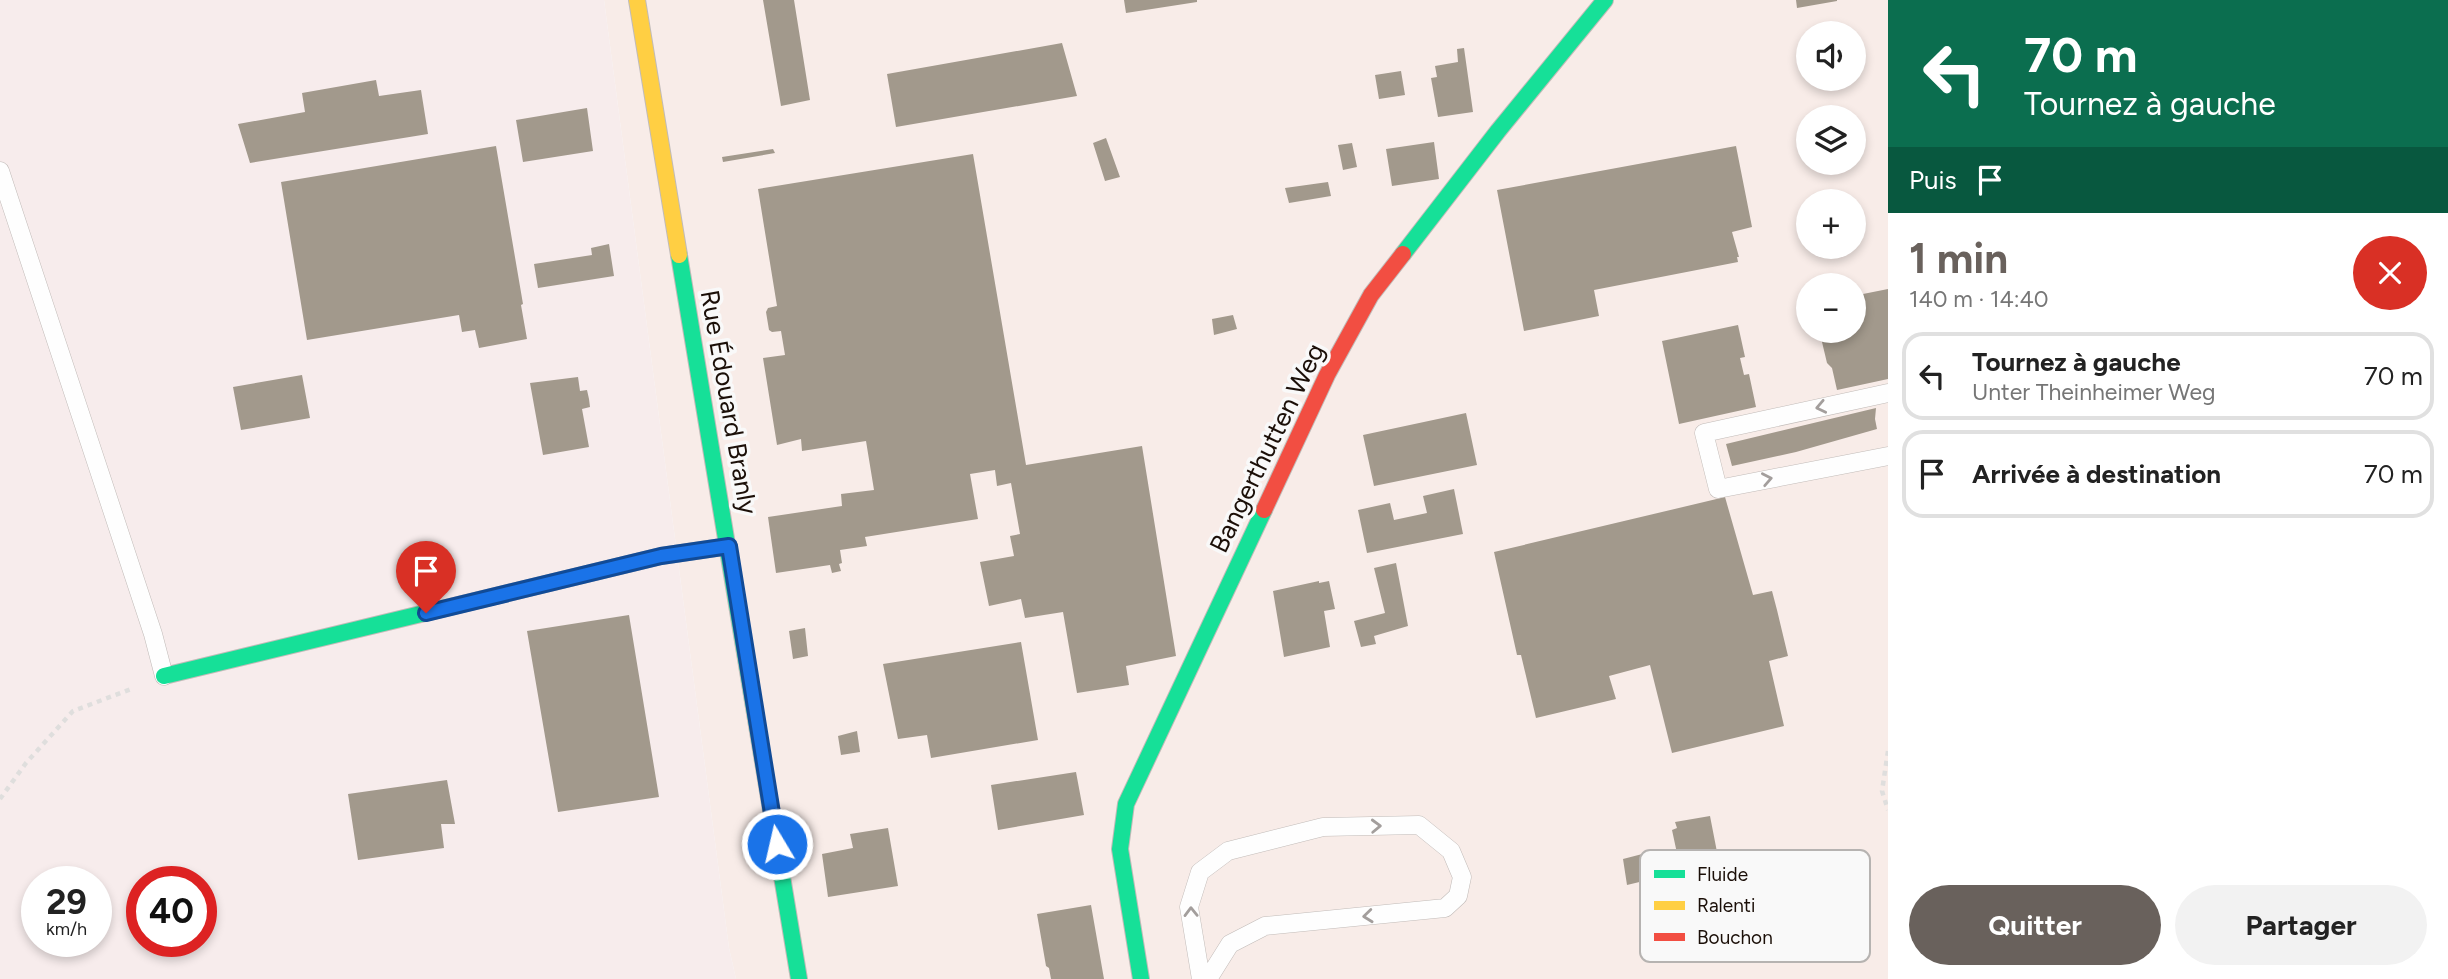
<!DOCTYPE html>
<html lang="fr">
<meta charset="utf-8">
<style>
:root{--surface:#fff;--page:#f2f2f2;--text:#222;--muted:#767676;--line:#e0e0e0;--accent:#69615c}
body{margin:0;font-family:Figtree,sans-serif;background:var(--page);color:var(--text);height:100vh;display:flex;flex-direction:column;font-size:26px;white-space:nowrap}
*{box-sizing:border-box;margin:0}
p{font-size:23px;color:var(--muted)}
.icon{flex:none;width:38px;height:38px;fill:none;stroke:currentColor;stroke-width:2;stroke-linecap:round;stroke-linejoin:round}
.map{position:relative;flex:1;overflow:hidden}
.details{display:flex;flex-direction:column;background:var(--surface);width:560px}
.details>*{flex:none}
.top-card{background:#0b6e4f;color:#fff;overflow:hidden}
.controls{position:absolute;left:1796px;top:21px;display:grid;gap:14px}
.controls a{display:grid;place-items:center;width:70px;height:70px;border-radius:50%;background:var(--surface);box-shadow:0 4px 10px #0003;font-size:35px}
.speed{position:absolute;left:21px;top:866px;display:flex;gap:14px;font-size:35px;font-weight:700;text-align:center}
.speed>*{display:grid;place-content:center;width:91px;height:91px;border-radius:50%;background:var(--surface);box-shadow:0 4px 10px #0003;line-height:1}
.speed small{font-size:18px;font-weight:400}
.speed .limit{border:10px solid #d22;background:#fff;color:#111}
.pin{position:absolute;display:grid;place-items:center;width:60px;height:60px;color:#fff;margin:-72px -30px;border-radius:50% 50% 50% 0;rotate:-45deg;box-shadow:0 0 7px #0007}
.pin .icon{rotate:45deg}
.me{position:absolute;width:77px;margin:-38px;rotate:351deg;stroke-linejoin:round;filter:drop-shadow(0 0 5px #0008)}
.turn{display:flex;align-items:center;gap:24px;height:147px;padding:0 21px;font-size:32px}
.turn .icon{width:91px;height:91px;stroke-width:2.5}
.turn b{display:block;font-size:49px;line-height:60px}
.then{display:flex;align-items:center;height:66px;padding:0 21px;background:#0003;gap:14px;font-size:26px}
.round{display:grid;place-items:center;flex:none;width:74px;height:74px;border-radius:37px;background:var(--page)}
.head{display:flex;align-items:center;justify-content:space-between;height:119px;padding:0 21px}
h1{font-size:42px;font-weight:700;line-height:52px;color:var(--accent)}
.button{display:flex;gap:14px;margin-top:auto;padding:14px 21px}
.button a{flex:1;height:80px;border-radius:42px;background:var(--accent);color:#fff;font-size:28px;font-weight:700;line-height:80px;text-align:center}
.button a+a{background:var(--page);color:var(--text)}
ul{padding:0;list-style:none}
li{display:flex;align-items:center;gap:21px;height:88px;margin:0 14px 10px;padding:0 7px;border:4px solid var(--line);border-radius:21px}
li div{flex:1}
li b{display:block;font-size:26px}
li em{font-style:normal}
main{display:flex;flex:1;min-height:0}
.map>svg:first-child{display:block}
</style>
<main>
<div class="map">
<svg width="1888" height="979" viewBox="0 0 1888 979">
<rect width="100%" height="100%" fill="#f9f9f9"/>
<!-- commercial -->
<path fill="#f8ece8" fill-rule="evenodd" d="M604 0H1888V979H736L729 948ZM1808 33H1853V79H1808ZM1808 117H1853V163H1808ZM1808 201H1853V247H1808ZM1808 285H1853V331H1808Z"/>
<!-- industrial -->
<path fill="#f7ecec" fill-rule="evenodd" d="M0 0H604L729 948 736 979H0ZM37 882H96V942H37ZM142 882H201V942H142Z"/>
<!-- building -->
<path fill="#a2998c" d="M763 0H794L810 100 781 106Z
M1124 0H1197V2L1126 13Z
M1796 0H1837V1L1797 8Z
M1062 43 1077 96 896 127 887 74Z
M1464 48 1473 112 1438 117 1431 78 1437 77 1435 66 1458 62 1457 49Z
M1401 71 1405 95 1379 99 1375 75Z
M376 80 379 96 421 90 428 134 250 163 238 124 305 112 302 93Z
M587 108 593 151 523 162 516 120Z
M1106 138 1120 177 1105 181 1093 143Z
M1434 142 1439 179 1392 186 1386 149Z
M1352 143 1357 167 1343 170 1338 145Z
M496 146 523 304 521 305 527 339 479 348 475 330 462 332 459 315 307 340 281 182Z
M1736 146 1752 227 1732 232 1739 257H1737L1738 262 1594 290 1599 316 1524 331 1497 190Z
M773 149 775 153 723 162 722 157Z
M973 154 1026 465 1142 446 1176 656 1126 666 1129 685 1077 693 1063 612 1025 618 1021 599 989 606 980 562 1014 556 1010 536 1020 534 1011 483 997 486 995 470 970 474 978 519 865 537 867 546 840 550 842 563 839 564 841 571 832 573 830 565 776 573 768 517 842 506 841 494 874 490 866 441 802 451 801 439 777 445 763 358 785 355 781 331 772 332 769 330 766 312 768 308 777 306 758 189Z
M1328 182 1331 196 1289 203 1285 188Z
M609 244 614 276 538 288 534 264 592 255 591 248Z
M1888 289V379L1837 390 1832 368 1827 363 1822 342 1826 337 1825 331H1853V296Z
M1233 315 1237 329 1214 335 1212 319Z
M1738 325 1745 357 1740 358 1744 375 1749 374 1756 407 1679 424 1662 341Z
M302 375 310 418 241 430 233 387Z
M578 377 580 391 587 390 589 399 590 407 582 409 589 447 543 455 530 383Z
M1876 408 1875 419 1877 429 1796 452 1732 466 1726 444Z
M1466 413 1477 465 1374 486 1363 435Z
M1454 489 1463 534 1367 553 1358 510 1390 503 1394 520 1427 513 1423 496Z
M1725 497 1753 595 1772 591 1777 610 1788 656 1769 661 1784 726 1672 753 1650 665 1609 676 1616 699 1536 718 1521 655H1517L1494 552Z
M1396 563 1408 626 1374 636 1376 644 1361 647 1354 621 1385 613 1374 568Z
M1319 581V583L1329 581 1335 609 1324 611 1330 647 1284 657 1273 591Z
M629 615 659 797 558 812 527 631Z
M805 628 808 656 793 659 789 631Z
M1021 642 1038 740 931 758 927 735 898 739 883 664Z
M857 731 860 752 841 755 838 736Z
M1076 772 1084 815 998 830 991 785Z
M447 780 455 824H441L444 848 358 860 348 794Z
M1710 816 1717 852 1702 855 1705 872 1674 878 1671 859 1678 858 1672 830 1677 828 1675 822Z
M888 828 898 886 828 897 822 854 853 848 850 834Z
M1650 852 1656 878 1627 885 1623 859Z
M1091 905 1104 979H1051L1049 968 1046 966 1037 914Z"/>
<g fill="none" stroke-linecap="round" stroke-linejoin="round">
<!-- lane casing -->
<g stroke="#c1bbb8" stroke-width="19">
<path id="lane" d="M0 171 153 634 164 676
M1888 393 1704 433 1718 489 1888 456
M1201 979 1189 907 1200 872 1228 851 1323 827 1419 825 1451 851 1462 877 1458 896 1445 908 1265 926 1230 944 1208 979"/>
</g>
<!-- fast casing -->
<g stroke="#c1bbb8" stroke-width="18">
<path id="fast" d="M1403 254 1498 131 1605 0
M679 255 799 979
M164 676 661 556 729 546
M1141 979 1120 849 1126 804 1264 510"/>
</g>
<!-- slow casing -->
<g stroke="#c1bbb8" stroke-width="18">
<path id="slow" d="M637 0 679 255"/>
</g>
<!-- jam casing -->
<g stroke="#c1bbb8" stroke-width="18">
<path id="jam" d="M1264 510 1327 375 1371 295 1403 254"/>
</g>
<!-- path -->
<path stroke="#dfdedd" stroke-width="4.5" stroke-dasharray="5 5" stroke-linecap="butt" d="M1888 751 1882 791 1888 810
M0 799 26 763 73 711 134 688"/>
<!-- lane -->
<use href="#lane" stroke="#fefefe" stroke-width="18"/>
<!-- fast -->
<use href="#fast" stroke="#16e098" stroke-width="16"/>
<!-- slow -->
<use href="#slow" stroke="#ffcf43" stroke-width="16"/>
<!-- jam -->
<use href="#jam" stroke="#f24e42" stroke-width="16"/>
</g>
<!-- one-way arrows -->
<defs><path id="oneway-chevron" d="M-2-3.5L2.5 0L-2 3.5" fill="none" stroke-width="1.6" stroke-linecap="round" stroke-linejoin="round" transform="scale(1.75)"/></defs>
<g stroke="#a39e9c">
<use href="#oneway-chevron" transform="translate(1821 407) rotate(168)"/>
<use href="#oneway-chevron" transform="translate(1767 479) rotate(-11)"/>
<use href="#oneway-chevron" transform="translate(1376 826) rotate(-2)"/>
<use href="#oneway-chevron" transform="translate(1191 912) rotate(-91)"/>
<use href="#oneway-chevron" transform="translate(1368 916) rotate(174)"/>
</g>
<g fill="none" stroke-linecap="round" stroke-linejoin="round">
<!-- route casing -->
<g stroke="#114b97" stroke-width="18">
<path id="route" d="M426 613 661 556 729 546 777 844"/>
</g>
<!-- route -->
<use href="#route" stroke="#1a73e8" stroke-width="12"/>
</g>
<g text-anchor="middle" dominant-baseline="central" stroke-width="7" stroke-linejoin="round" paint-order="stroke">
<!-- street labels -->
<g font-size="26" fill="#1b0f08" stroke="#f9f9f9">
<text transform="translate(729 402) rotate(80)">Rue Édouard Branly</text>
<text transform="translate(1267 448) rotate(-64)">Bangerthutten Weg</text>
</g>
</g>
<!-- legend -->
<rect x="1640" y="850" width="230" height="112" rx="10" fill="#f9f9f9" stroke="#b6b3b1" stroke-width="2"/>
<rect x="1654" y="870" width="31" height="8" fill="#16e098"/>
<rect x="1654" y="901" width="31" height="9" fill="#ffcf43"/>
<rect x="1654" y="933" width="31" height="8" fill="#f24e42"/>
<g font-size="19" fill="#1b0f08">
<text x="1697" y="881">Fluide</text>
<text x="1697" y="912">Ralenti</text>
<text x="1697" y="944">Bouchon</text>
</g>
</svg>
<div class="controls">
<a><svg class="icon" aria-label="sound" viewBox="0 0 24 24"><path d="M4 9h4l5-4v14l-5-4H4zM17 9q2 3 0 6"/></svg></a>
<a><svg class="icon" aria-label="layers" viewBox="0 0 24 24"><path d="M12 4l9 5-9 5-9-5zM3 14l9 5 9-5"/></svg></a>
<a>+</a>
<a>−</a>
</div>
<div class="speed"><div>29<small>km/h</small></div><div class="limit">40</div></div>
<div class="pin" style="left:426px;top:613px;background:#d93025"><svg class="icon" aria-label="arrive" viewBox="0 0 24 24"><path d="M6 21V4h12l-3 4 3 4H6"/></svg></div>
<svg class="me" style="left:777px;top:844px" viewBox="-20 -20 40 40"><circle r="17" fill="#1a73e8" stroke="#fff" stroke-width="3"/><path d="M0-11L8 9 0 5-8 9z" fill="#fff"/></svg>
</div>
<section class="details">
<div class="top-card">
<div class="turn"><svg class="icon" aria-label="left" viewBox="0 0 24 24"><path d="M17 20v-9H6M10 6l-5 5 5 5"/></svg><div><b>70 m</b>Tournez à gauche</div></div>
<div class="then">Puis<svg class="icon" aria-label="arrive" viewBox="0 0 24 24"><path d="M6 21V4h12l-3 4 3 4H6"/></svg></div>
</div>
<div class="head"><div><h1>1 min</h1><p>140 m · 14:40</p></div><a class="round" style="background:#d93025;color:#fff"><svg class="icon" aria-label="close" viewBox="0 0 24 24"><path d="M6 6l12 12M18 6L6 18"/></svg></a></div>
<ul>
<li><svg class="icon" aria-label="left" viewBox="0 0 24 24"><path d="M17 20v-9H6M10 6l-5 5 5 5"/></svg><div><b>Tournez à gauche</b><p>Unter Theinheimer Weg</p></div><em>70 m</em></li>
<li><svg class="icon" aria-label="arrive" viewBox="0 0 24 24"><path d="M6 21V4h12l-3 4 3 4H6"/></svg><div><b>Arrivée à destination</b></div><em>70 m</em></li>
</ul>
<div class="button"><a>Quitter</a><a>Partager</a></div>
</section>
</main>
